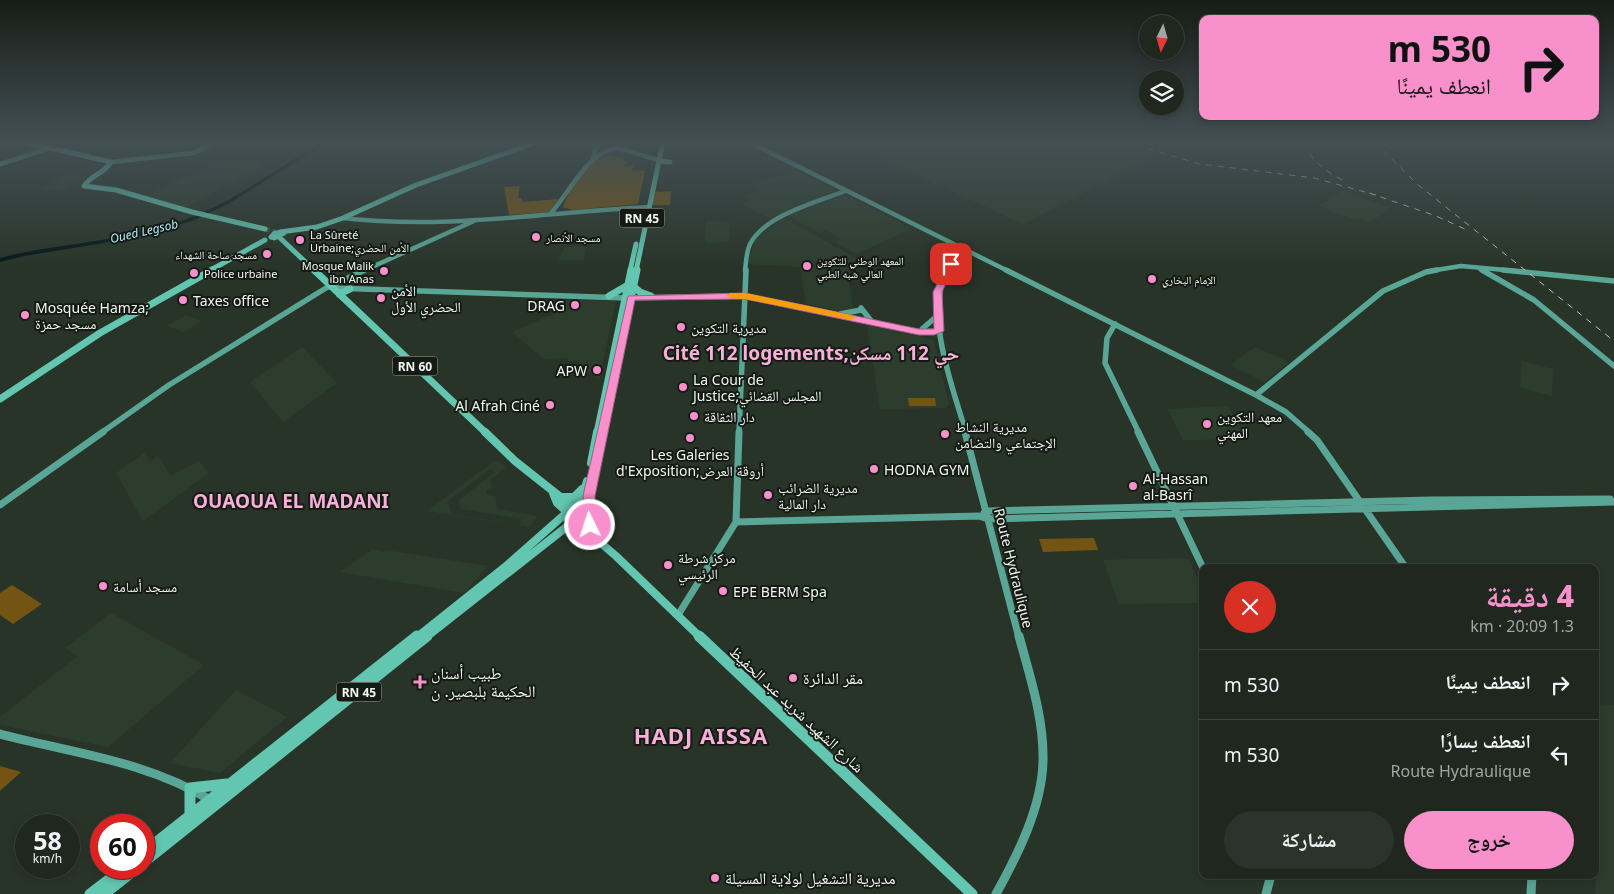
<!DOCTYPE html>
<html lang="ar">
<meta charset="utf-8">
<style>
:root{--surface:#1f271f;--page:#2c332c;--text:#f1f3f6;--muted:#a1a5a4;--line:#3c443d;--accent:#f890cc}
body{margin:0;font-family:"Noto Sans","Noto Naskh Arabic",sans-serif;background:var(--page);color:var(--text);direction:rtl;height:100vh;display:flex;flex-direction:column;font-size:19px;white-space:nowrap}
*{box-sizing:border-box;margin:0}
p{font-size:16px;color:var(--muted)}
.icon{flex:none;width:28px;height:28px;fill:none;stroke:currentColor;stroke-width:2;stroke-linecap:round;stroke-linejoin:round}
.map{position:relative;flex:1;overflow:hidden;direction:ltr}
.panel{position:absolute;left:1199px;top:564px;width:400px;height:315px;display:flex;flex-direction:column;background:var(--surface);border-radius:10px;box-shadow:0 2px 8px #0003,0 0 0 1px var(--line);direction:rtl}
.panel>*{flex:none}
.guide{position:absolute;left:1199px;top:15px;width:400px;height:105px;border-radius:10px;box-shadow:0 2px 8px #0003,0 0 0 1px var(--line);direction:rtl;background:#f890cc;color:#111;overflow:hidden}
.needle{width:32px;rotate:185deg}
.controls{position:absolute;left:1139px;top:15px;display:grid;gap:10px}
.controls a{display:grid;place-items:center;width:45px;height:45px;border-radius:50%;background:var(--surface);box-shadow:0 2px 8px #0003,0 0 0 1px var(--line);font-size:25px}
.speed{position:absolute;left:15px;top:814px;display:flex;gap:10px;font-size:25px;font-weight:700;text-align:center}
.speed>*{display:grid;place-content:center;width:65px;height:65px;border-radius:50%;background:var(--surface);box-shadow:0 2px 8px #0003,0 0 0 1px var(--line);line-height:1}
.speed small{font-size:12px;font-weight:400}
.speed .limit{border:8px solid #d22;background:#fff;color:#111}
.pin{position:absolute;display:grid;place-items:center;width:42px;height:42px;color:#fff;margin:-21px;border-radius:10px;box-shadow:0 2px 8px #0006}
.me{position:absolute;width:55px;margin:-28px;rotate:356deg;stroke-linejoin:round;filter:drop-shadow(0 0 4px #0008)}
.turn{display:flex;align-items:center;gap:18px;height:105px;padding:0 25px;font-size:22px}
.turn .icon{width:65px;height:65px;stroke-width:2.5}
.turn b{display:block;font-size:35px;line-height:42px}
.round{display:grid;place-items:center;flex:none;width:52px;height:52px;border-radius:26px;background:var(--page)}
.overview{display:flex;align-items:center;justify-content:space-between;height:85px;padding:0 25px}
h1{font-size:30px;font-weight:800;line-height:38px;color:var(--accent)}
.cta{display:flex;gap:10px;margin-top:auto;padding:10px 25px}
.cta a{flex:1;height:58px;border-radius:30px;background:var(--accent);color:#111;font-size:20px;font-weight:800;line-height:58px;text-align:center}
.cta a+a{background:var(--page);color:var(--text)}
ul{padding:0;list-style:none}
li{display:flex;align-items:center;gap:15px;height:70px;padding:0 25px;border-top:1px solid var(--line)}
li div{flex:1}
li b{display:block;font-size:19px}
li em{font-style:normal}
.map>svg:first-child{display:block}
</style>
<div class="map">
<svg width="1614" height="894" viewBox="0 0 1614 894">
<rect width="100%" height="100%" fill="#293429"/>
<!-- built -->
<path fill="#2d3d2d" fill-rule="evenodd" d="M843 142H1175L1143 163 1023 224Z
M250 160 259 162 260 165 258 170 184 208 144 195 213 165Z
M795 170 836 191 770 219 742 205 751 200 745 197 760 190 750 186Z
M83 173 82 176 87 177 66 191 41 190 67 174Z
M1342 191 1391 208 1371 222 1359 218 1356 220 1318 206Z
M843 194 911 229 856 254 834 242 841 239 833 234 826 230 819 233 788 216Z
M784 218 856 258 848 274 853 309 840 311 806 304 800 267 747 264 756 237Z
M706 221 730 222 729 242 705 243Z
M565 247H586L584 260H558Z
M572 299 616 301 599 381 591 373 578 369 579 361H568L569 358 544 359 512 332 563 310 567 302Z
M186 315 202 321 184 332 167 326Z
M867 325 934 340 949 404 946 408 880 409Z
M302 347 337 383 283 422 250 382Z
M1255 347 1289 362 1265 382 1230 365Z
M1522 361 1553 369 1552 396 1520 387Z
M1228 406 1247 439 1183 440 1167 409Z
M144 453 150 461 158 456 171 476 199 461 209 473 143 521 116 473Z
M496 460 506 467 490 480 492 487 486 491 487 495 495 496 497 509 537 516 530 527 427 511ZM490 469 495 472 458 501 461 509 522 519 519 525 451 514 448 501Z
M373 549 382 552 386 550 488 566 464 593 340 572Z
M1185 558 1189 560 1202 588V603L1119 604 1103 560Z
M111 613 204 665 108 747 0 725V717L78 656 65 648Z
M236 690 287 717 220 773 170 763Z
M1614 705V894H1595L1599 833 1595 800V706Z"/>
<!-- green -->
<path fill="#735413" d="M609 155 624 158 623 161H627L623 167 634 165 632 170 645 171 638 204 573 210 563 207C569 190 589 157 609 155Z
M520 186 518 198H521L523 202 559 199 549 212 509 215 504 187Z
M671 191 670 205H651L654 192Z
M908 398H935L936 406H909Z
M1094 538 1098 550 1043 552 1039 539Z
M12 585 42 604 13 624 0 615V593Z
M0 766 21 772 0 791Z"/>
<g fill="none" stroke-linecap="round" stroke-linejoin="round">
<!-- river -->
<path fill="#07181b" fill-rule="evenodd" d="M325 142H333L296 162 228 204 192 221 128 239 24 256 0 262V258L16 254C79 241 146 239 206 211 248 192 284 162 325 142Z"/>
<!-- primary-tunnel -->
<path stroke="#475147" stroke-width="5" stroke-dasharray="5 2.5" stroke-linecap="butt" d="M265 229 275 232"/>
<!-- secondary-far3 -->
<path stroke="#5aa696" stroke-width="4.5" d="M519 142 527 146
M589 142 596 147 592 162
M749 142 1008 271
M111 162 193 153 217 142
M0 164 50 148
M551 213C567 196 591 147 617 149 631 150 645 157 659 160
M343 218C446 230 546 212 649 207
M1480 269 1485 271
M363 271 474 221
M745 271C746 262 746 253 750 244 765 215 817 202 845 191
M947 271 962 249
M1430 271 1461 266 1516 271"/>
<!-- secondary-far2 -->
<path stroke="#5aa696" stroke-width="5.5" d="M948 270C923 314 953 387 966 433
M1006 270 1256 395 1383 291 1426 272 1437 270
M1482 270 1534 300 1614 366
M1503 270 1614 281
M333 288 627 298 745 296 919 332 940 331
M861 308 872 322
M840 314 861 310
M1115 324 1107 338 1105 363 1139 433
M922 329 937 316
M1256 395 1286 412 1310 433
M101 433 169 385 326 288 365 270
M739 433 746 270"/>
<!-- secondary-far1 -->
<path stroke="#5aa696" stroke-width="7" d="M965 432 1019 638
M1138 432 1203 568
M1308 432 1317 440 1406 568
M0 505 103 432
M984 513 987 511 1431 500 1610 499
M736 522 979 516 988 519 1614 502
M678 615 736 522 739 432"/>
<!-- secondary -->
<path stroke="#5aa696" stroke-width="9" d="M0 734C73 753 147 761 212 801
M996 894C1018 854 1042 807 1043 761 1044 718 1030 677 1019 636
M1266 894 1271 875
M1531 894 1532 875"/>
<!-- primary-far3 -->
<path stroke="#62c6b1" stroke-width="5" d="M25 142 111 162C105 173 91 175 84 186L116 190 192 212 265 229
M659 161 670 162
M280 232 317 227 343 218 416 185 537 142
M271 237 275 233H284L274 238
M279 237 315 271
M209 271 265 240
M630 271 636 244
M636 271 663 142"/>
<!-- primary-far2 -->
<path stroke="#62c6b1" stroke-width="7" d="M314 270 486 433
M633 286 640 292 651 296
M339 294 350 289
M609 296 628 285
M0 399 100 333 212 270
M597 433 631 270
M603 433 637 270"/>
<!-- primary-far1 -->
<path stroke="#62c6b1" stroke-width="8" d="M485 432 515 461 573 507
M591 463 597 432
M553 493 557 503 566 511
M560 497H574L582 489
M574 507 583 495 587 481
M584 513 603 432
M584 515 598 537
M575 521 616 556 701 638
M416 638 505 567 564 515
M425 638 574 521"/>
<!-- primary -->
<path stroke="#62c6b1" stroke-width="11" d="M699 636 972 894
M190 814V788L227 784
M144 852 417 636
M144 862 427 636
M90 894 124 868
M104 894 137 868"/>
<!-- rail -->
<path stroke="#bcc4bc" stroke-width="1" stroke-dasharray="6 6" stroke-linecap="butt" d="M1125 142 1200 164 1314 178 1376 195
M1306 142C1309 162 1328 172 1344 181
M1375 142 1417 184 1614 341
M1369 193 1436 216 1467 230"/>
</g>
<!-- sky -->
<linearGradient id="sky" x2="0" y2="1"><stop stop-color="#171d17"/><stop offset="0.53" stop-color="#435054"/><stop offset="1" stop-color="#435054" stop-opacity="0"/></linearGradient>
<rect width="1614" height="267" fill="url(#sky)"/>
<!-- route -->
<path fill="#f890cc" stroke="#a15e85" d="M948 263 955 264 942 292 944 331 934 335H919L745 299 635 300 595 496 596 525 595 528H586L583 496 628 296 745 293 919 329H934L933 292Z"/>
<!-- slow -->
<path fill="#f59e0b" d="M745 293 851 315 856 318 851 320 745 299 730 298 726 296 730 293Z"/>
<!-- markers -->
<g fill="#f890cc" stroke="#151a15" stroke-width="2">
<circle cx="536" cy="237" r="5"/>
<circle cx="300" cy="240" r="5"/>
<circle cx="267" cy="254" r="5"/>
<circle cx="807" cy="266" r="5"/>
<circle cx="384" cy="271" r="5"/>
<circle cx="194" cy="273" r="5"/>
<circle cx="1152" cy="279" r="5"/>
<circle cx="381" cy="298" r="5"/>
<circle cx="183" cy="300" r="5"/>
<circle cx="575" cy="305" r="5"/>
<circle cx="25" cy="315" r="5"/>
<circle cx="681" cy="327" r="5"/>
<circle cx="597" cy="370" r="5"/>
<circle cx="683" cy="387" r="5"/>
<circle cx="550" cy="405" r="5"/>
<circle cx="694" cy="416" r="5"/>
<circle cx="1207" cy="424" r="5"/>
<circle cx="945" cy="434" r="5"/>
<circle cx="690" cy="438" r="5"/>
<circle cx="874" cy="469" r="5"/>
<circle cx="1133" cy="486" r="5"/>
<circle cx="768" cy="495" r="5"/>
<circle cx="668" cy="565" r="5"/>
<circle cx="103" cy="586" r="5"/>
<circle cx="723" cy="591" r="5"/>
<circle cx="793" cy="678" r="5"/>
<path d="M417.5 674.5h5v5h5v5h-5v5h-5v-5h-5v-5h5z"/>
<circle cx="715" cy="878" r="5"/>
</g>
<g text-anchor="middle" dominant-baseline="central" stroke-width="4" stroke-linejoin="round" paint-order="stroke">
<!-- far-poi labels -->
<g font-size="11" fill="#eff6ef" stroke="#151a15" text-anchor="start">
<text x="310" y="234">La Sûreté<tspan x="310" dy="13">Urbaine;الأمن الحضري</tspan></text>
<text x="546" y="237">مسجد الأنصار</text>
<text x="257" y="254" text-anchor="end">مسجد ساحة الشهداء</text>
<text x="817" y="260">المعهد الوطني للتكوين<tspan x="817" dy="13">العالي شبه الطبي</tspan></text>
<text x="374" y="265" text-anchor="end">Mosque Malik<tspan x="374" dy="13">ibn Anas</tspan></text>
<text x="204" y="273">Police urbaine</text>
<text x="1162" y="279">الإمام البخاري</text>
</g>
<!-- shield labels -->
<g fill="#151a15" stroke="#aeb4ae" stroke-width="1">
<rect x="619.5" y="208.5" width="45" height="19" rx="4"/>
<rect x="392.5" y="356.5" width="45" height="19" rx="4"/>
<rect x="336.5" y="682.5" width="45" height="19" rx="4"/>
</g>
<g font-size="12" font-weight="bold" fill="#eff6ef">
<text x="642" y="218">RN 45</text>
<text x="415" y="366">RN 60</text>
<text x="359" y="692">RN 45</text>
</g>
<!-- far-water labels -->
<g font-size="12" font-style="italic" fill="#b2eaf5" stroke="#151a15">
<text transform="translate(144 231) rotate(-13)">Oued Legsob</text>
</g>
<!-- poi labels -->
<g font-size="14" fill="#eff6ef" stroke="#151a15" text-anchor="start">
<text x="391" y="290">الأمن<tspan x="391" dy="16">الحضري الأول</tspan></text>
<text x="193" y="300">Taxes office</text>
<text x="565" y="305" text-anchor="end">DRAG</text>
<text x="35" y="307">Mosquée Hamza;<tspan x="35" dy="16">مسجد حمزة</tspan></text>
<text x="691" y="327">مديرية التكوين</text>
<text x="587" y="370" text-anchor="end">APW</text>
<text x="693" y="379">La Cour de<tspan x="693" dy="16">Justice;المجلس القضائي</tspan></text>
<text x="540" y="405" text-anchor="end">Al Afrah Ciné</text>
<text x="704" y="416">دار الثقاقة</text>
<text x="1217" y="416">معهد التكوين<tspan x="1217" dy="16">المهني</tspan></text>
<text x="955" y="426">مديرية النشاط<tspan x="955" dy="16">الإجتماعي والتضامن</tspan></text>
<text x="690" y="454" text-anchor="middle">Les Galeries<tspan x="690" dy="16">d'Exposition;أروقة العرض</tspan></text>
<text x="884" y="469">HODNA GYM</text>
<text x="1143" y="478">Al-Hassan<tspan x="1143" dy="16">al-Basrî</tspan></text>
<text x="778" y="487">مديرية الضرائب<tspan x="778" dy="16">دار المالية</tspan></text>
<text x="678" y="557">مركز شرطة<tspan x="678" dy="16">الرئيسي</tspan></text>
<text x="113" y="586">مسجد أسامة</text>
<text x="733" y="591">EPE BERM Spa</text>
</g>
<!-- street labels -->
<g font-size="14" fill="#eff6ef" stroke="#151a15">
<text transform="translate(1014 568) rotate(76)">Route Hydraulique</text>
</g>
<!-- near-poi labels -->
<g font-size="16" fill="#eff6ef" stroke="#151a15" text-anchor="start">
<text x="431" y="673">طبيب أسنان<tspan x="431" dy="18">الحكيمة بلبصير. ن</tspan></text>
<text x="803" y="678">مقر الدائرة</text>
<text x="725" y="878">مديرية التشغيل لولاية المسيلة</text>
</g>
<!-- near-street labels -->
<g font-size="16" fill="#eff6ef" stroke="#151a15">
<text transform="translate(797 709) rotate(43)">شارع الشهيد شريد عبد الحفيظ</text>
</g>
<!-- district labels -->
<g font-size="19" font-weight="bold" fill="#f8afd8" stroke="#151a15">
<text x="811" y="353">Cité 112 logements;حي 112 مسكن</text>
<text x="291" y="501">OUAOUA EL MADANI</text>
</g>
<!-- near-district labels -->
<g font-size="22" font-weight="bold" letter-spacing="1" fill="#f8afd8" stroke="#151a15">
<text x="701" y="735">HADJ AISSA</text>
</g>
</g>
</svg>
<div class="controls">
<a><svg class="needle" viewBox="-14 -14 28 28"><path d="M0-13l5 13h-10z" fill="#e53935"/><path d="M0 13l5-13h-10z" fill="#a1a5a4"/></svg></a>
<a><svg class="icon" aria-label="layers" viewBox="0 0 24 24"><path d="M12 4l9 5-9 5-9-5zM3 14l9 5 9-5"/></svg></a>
</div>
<div class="speed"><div>58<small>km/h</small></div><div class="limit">60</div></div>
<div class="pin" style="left:951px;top:264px;background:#d93025"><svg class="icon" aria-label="arrive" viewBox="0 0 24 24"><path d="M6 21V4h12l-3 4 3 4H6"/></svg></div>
<svg class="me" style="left:590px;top:525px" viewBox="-20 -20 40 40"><circle r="17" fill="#f890cc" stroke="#fff" stroke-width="3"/><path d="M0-11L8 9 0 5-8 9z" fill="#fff"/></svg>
<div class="guide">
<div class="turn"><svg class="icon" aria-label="right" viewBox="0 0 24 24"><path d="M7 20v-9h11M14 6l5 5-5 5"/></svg><div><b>530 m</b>انعطف يمينًا</div></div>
</div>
<section class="panel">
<div class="overview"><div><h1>4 دقيقة</h1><p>1.3 km · 20:09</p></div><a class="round" style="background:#d93025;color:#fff"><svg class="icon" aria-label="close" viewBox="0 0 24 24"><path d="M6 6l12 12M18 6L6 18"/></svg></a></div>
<ul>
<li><svg class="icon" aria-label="right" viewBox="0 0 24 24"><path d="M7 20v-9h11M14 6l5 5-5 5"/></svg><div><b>انعطف يمينًا</b></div><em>530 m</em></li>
<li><svg class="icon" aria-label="left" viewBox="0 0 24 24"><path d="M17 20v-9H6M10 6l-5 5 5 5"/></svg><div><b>انعطف يسارًا</b><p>Route Hydraulique</p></div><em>530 m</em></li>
</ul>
<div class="cta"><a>خروج</a><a>مشاركة</a></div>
</section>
</div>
